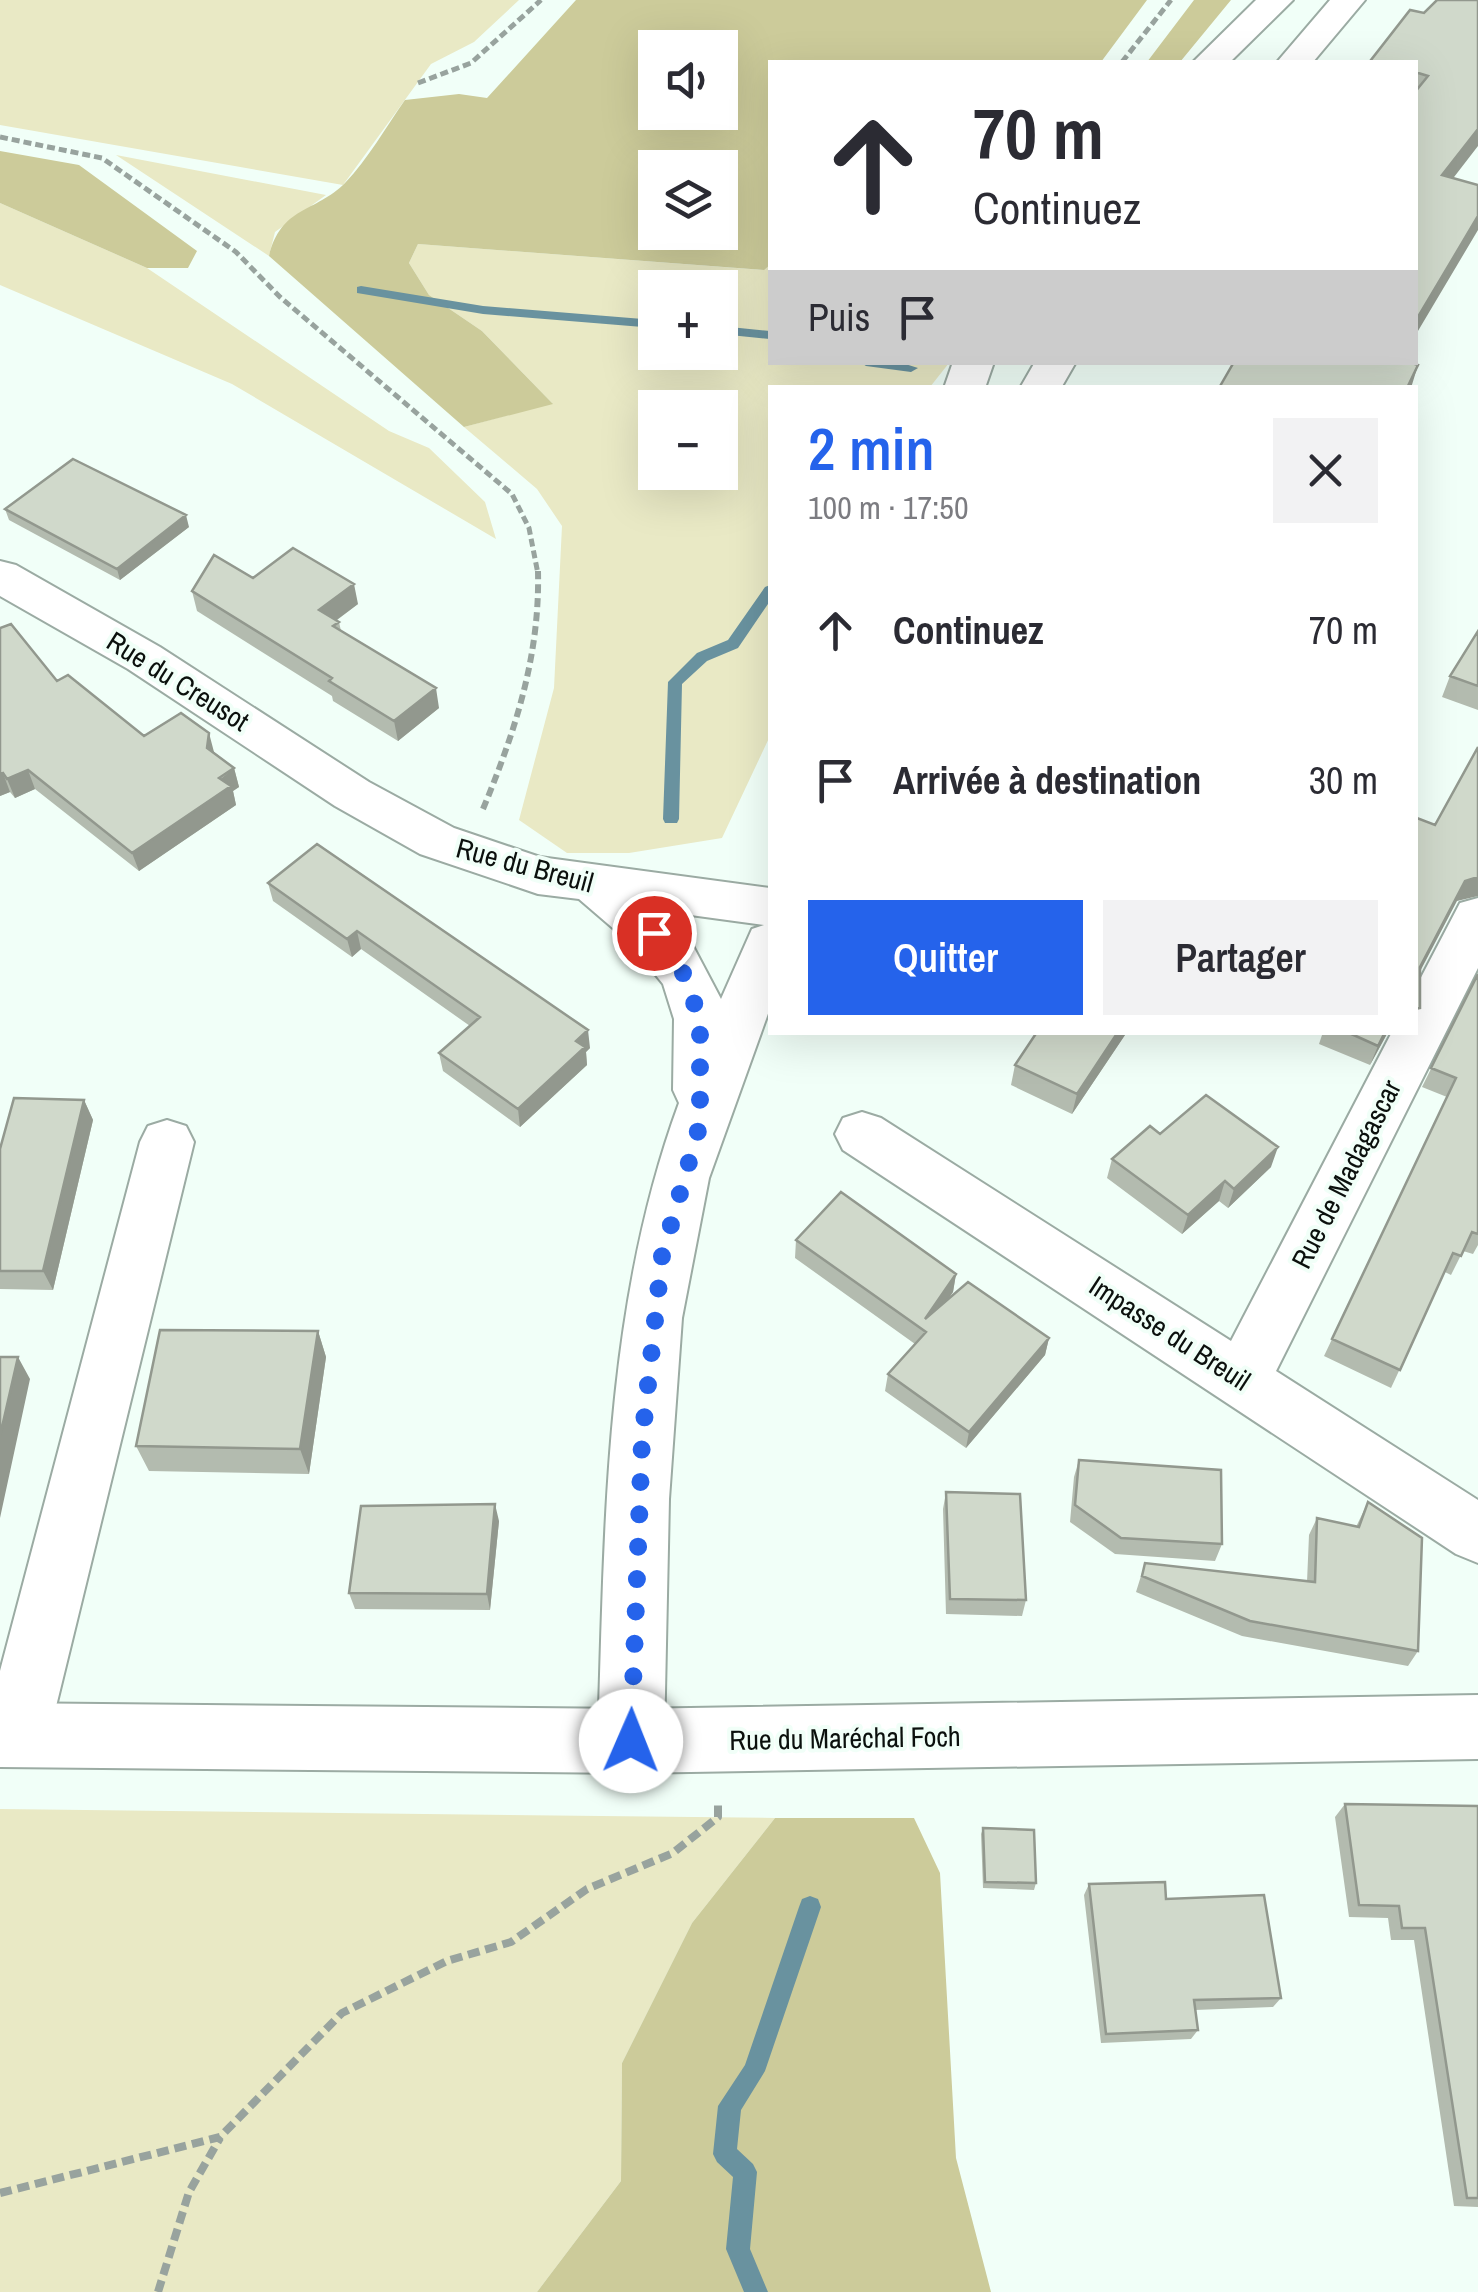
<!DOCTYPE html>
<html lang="fr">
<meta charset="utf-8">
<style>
:root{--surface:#fff;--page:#f2f2f3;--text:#2b2b33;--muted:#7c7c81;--accent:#2563eb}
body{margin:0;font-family:"Archivo Narrow",sans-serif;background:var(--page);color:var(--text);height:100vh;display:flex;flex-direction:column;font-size:38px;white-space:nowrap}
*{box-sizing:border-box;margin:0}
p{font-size:32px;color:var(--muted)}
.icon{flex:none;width:55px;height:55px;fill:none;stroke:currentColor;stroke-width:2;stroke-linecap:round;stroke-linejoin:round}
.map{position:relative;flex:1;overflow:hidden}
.panel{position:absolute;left:768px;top:385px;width:650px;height:650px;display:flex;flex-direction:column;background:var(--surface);border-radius:0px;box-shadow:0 10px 40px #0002}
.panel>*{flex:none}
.top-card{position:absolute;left:768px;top:60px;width:650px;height:305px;border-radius:0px;box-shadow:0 10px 40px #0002;background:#fff;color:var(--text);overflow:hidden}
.buttons{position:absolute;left:638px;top:30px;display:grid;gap:20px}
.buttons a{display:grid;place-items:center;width:100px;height:100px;border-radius:0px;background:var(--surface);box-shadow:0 10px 40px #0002;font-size:50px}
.pin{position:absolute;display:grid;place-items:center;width:85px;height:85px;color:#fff;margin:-42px;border:5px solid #fff;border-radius:50%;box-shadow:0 2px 10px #0007}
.me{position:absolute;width:110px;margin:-55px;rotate:1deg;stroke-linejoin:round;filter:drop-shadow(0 0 8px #0008)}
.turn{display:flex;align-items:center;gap:35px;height:210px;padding:0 40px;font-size:45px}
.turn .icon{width:130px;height:130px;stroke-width:2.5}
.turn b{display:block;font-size:70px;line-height:85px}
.then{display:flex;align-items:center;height:95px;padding:0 40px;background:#0003;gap:20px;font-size:38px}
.round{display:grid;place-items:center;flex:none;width:105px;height:105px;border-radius:0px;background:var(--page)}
.headline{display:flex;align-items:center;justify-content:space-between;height:170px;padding:0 40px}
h1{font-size:60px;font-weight:600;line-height:75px;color:var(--accent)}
.cta{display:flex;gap:20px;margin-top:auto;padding:20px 40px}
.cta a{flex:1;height:115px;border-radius:0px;background:var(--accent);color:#fff;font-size:40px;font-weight:600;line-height:115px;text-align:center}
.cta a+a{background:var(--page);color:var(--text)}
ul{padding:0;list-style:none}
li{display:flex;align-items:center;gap:30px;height:150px;padding:0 40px}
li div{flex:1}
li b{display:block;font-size:38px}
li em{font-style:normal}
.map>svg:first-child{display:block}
</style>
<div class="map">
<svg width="1478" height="2292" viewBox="0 0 1478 2292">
<rect width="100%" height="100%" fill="#f1fff8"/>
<!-- green -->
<path fill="#e9e9c5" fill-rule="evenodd" d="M0 0H519L474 42 431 64 343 185 0 125Z
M116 155 326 195 275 232 269 256Z
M0 203 147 268 389 431 429 448 485 502 496 539 232 384 0 285Z
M418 244 763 270 770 265V362L949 363 930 387 770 388V736L722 838 629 853H567L519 820 554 688 562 526 537 489 464 427 552 403 482 331 429 295 409 263ZM655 288H720V352H655ZM655 408H720V472H655Z
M0 1809 775 1818 692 1923 622 2063 621 2181 537 2292H0Z"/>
<!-- forest -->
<path fill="#cccb9a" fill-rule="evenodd" d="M576 0H1147L1101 62H770V265L764 270 418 244 409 263 429 295 482 331 553 404 464 427 269 256C281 206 315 213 345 183 368 159 386 127 405 100L459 94 487 98ZM655 48H720V112H655ZM655 168H720V232H655Z
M1194 0H1231L1180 62H1147Z
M0 151 79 165 197 251 188 268H147L0 203Z
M775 1818H914L940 1873 956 2158 991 2292H537L621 2181 622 2063 692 1923Z"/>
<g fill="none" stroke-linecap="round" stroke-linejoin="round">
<!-- stream -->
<path fill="#69929f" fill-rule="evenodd" d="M361 286 483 306 655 320V328L483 314 357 293V287Z
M720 326 770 331V339L720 334Z
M860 362H899L918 368 911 372 866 366Z
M770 585V601L738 648 707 661 682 684 679 819 677 823H665L663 819 668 682 697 653 728 640 765 587Z
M810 1896 818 1899 821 1907 765 2071 741 2110 737 2149 753 2164 757 2172 750 2249 768 2292H744L726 2249 733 2177 717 2162 713 2154 718 2106 745 2065 799 1907 802 1899Z"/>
<!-- minor casing -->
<g stroke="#9baba3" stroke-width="4">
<path id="minor" d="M1256 0H1293L1230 62H1193Z
M1330 0H1365L1313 62H1277Z
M953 362H994L985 388H944Z
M1035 362H1076L1061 388H1020Z
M0 561 16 565 160 647 369 782 454 828 540 857 770 888V1008L709 1178 682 1318 669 1499 664 1741 654 1764 631 1773 608 1764 598 1741C605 1526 604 1307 679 1103L673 1090 674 1019 663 984 629 942 579 899 538 894 420 854 335 806 128 669 0 596ZM661 911 764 925 752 929 721 999 693 946Z
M1478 898V968L1276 1371 1478 1500V1563L1456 1554 843 1150 835 1134 843 1118 862 1112 881 1118 1231 1341 1392 1032H1415V989L1460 903Z
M167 1120 186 1126 194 1142 49 1735 39 1758 16 1767 0 1761V1671L140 1142 148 1126Z"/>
</g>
<!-- major casing -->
<g stroke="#9baba3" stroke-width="4">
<path id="major" d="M1478 1695V1759L631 1773 0 1767V1703L631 1709Z"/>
</g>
<!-- path-far2 -->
<path stroke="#98a39e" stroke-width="5" stroke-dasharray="8 4" stroke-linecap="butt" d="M1122 62 1171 0
M418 83 471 63 541 0
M0 137 102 158 236 252 280 297 512 494 529 528 538 574"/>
<!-- path-far1 -->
<path stroke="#98a39e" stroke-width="6" stroke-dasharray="9 5" stroke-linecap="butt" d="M483 809C515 732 540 656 538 571"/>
<!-- path -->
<path stroke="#98a39e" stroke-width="8" stroke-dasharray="12 6" stroke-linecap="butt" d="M0 2193 220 2137 342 2013 447 1961 511 1942 587 1889 673 1853 718 1817V1801
M158 2292 189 2192 220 2138"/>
<!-- minor -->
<use href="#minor" fill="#fff" fill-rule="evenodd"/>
<!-- major -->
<use href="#major" fill="#fff" fill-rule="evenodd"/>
</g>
<!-- wall -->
<path fill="#b3bbaf" d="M1410 10 1453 178 1415 336V62H1370Z
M5 509 189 527 120 580 9 520Z
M253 578 358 604 337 620 339 622 341 631 439 708 398 741 333 701 332 696 197 611 192 591Z
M0 628 57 681 144 736 214 752 234 768 239 787 233 791 236 805 139 871 35 789 15 798 10 792 0 796Z
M1478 631V710L1442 697 1450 676Z
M268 883 590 1048 586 1052 587 1065 520 1127 443 1071 439 1053 470 1026 361 949 352 957 273 901Z
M1478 974V1245L1473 1254 1463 1251 1451 1275 1445 1272 1391 1388 1324 1356 1447 1097 1422 1087Z
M1127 1032 1072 1114 1011 1085 1015 1065Z
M1323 1032H1388L1370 1065 1319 1044Z
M84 1100 93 1120 53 1290 0 1289V1149Z
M1160 1134 1271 1167 1228 1208 1219 1201 1182 1234 1107 1178 1112 1159Z
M796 1240 956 1274 953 1292 947 1300 1049 1338 1045 1355 966 1448 885 1391 888 1374 915 1344 795 1258Z
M318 1331 326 1357 309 1474 149 1471 136 1446Z
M1079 1460 1222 1544 1215 1561 1115 1554 1070 1522 1074 1477Z
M946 1492 1026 1600 1022 1616 946 1614 943 1509Z
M1368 1502 1418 1651 1408 1666 1242 1636 1136 1592 1145 1563 1307 1582 1309 1535 1317 1518 1356 1527Z
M499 1521 490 1610 355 1609 349 1593Z
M1345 1804 1478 1806V2207L1454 2206 1414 1940H1391L1388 1918 1349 1917 1335 1817Z
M983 1828 1036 1883 1034 1890 983 1888 981 1834Z
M1089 1884 1166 1899 1281 1998 1273 2007 1195 2010 1198 2030 1191 2039 1101 2043 1084 1895Z"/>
<!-- shaded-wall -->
<path fill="#92988e" d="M1478 129V146L1434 203 1442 175Z
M1478 216V230L1415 336V322Z
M1418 365 1411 388H1407Z
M186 515 189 527 120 580 117 569Z
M354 584 358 604 323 630 319 610Z
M436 688 439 708 398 741 394 721Z
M209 733 214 752 212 767 207 748Z
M234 768 239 787 233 791 236 805 139 871 132 853Z
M28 770 35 789 15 798 7 779Z
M3 773 10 792 0 796V774Z
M1478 877V896L1457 901 1415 981 1420 967 1465 881Z
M357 931 361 949 352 957 347 939Z
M588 1030 590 1048 586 1052 587 1065 520 1127 518 1109 576 1041Z
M1118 1032H1127L1072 1114 1077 1094Z
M1385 1032H1388L1370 1065 1378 1046Z
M84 1100 93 1120 53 1290 43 1271Z
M1278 1147 1271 1167 1228 1208 1234 1189Z
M1225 1181 1219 1201 1182 1234 1188 1215Z
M956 1274 953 1292 926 1332 925 1319Z
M318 1331 326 1357 309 1474 300 1449Z
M1049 1338 1045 1355 966 1448 969 1432Z
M18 1357 30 1379 0 1518V1436Z
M495 1504 499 1521 490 1610 487 1594Z"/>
<!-- building -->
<path fill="#d0d9cb" stroke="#92988e" stroke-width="2.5" d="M1437 0H1478V129L1442 175 1478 185V216L1415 322V92L1428 76 1415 72V62H1381L1371 60 1410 10 1424 13Z
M1234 362H1409L1418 365 1407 388H1219Z
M73 459 186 515 117 569 5 509Z
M293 548 354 584 319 610 339 622 333 626 436 688 394 721 329 681 332 678 192 591 214 555 253 578Z
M11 624 57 681 68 675 144 736 181 713 209 733 207 748 234 768 219 778 231 786 132 853 28 770 7 779 3 773 0 774V628Z
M1478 631V686L1450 676Z
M1478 747V877L1465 881 1420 967V1008L1415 1009V821L1417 818 1435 825Z
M317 844 588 1030 576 1041 585 1047 518 1109 439 1053 480 1017 357 931 347 939 268 883Z
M1478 974V1234L1472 1232 1461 1256 1453 1253 1400 1370 1332 1339 1456 1078 1431 1068Z
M1037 1032H1118L1077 1094 1015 1065Z
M1347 1032H1385L1378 1046Z
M1206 1095 1278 1147 1234 1189 1225 1181 1188 1215 1112 1159 1150 1126 1160 1134Z
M14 1098 84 1100 43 1271H0V1149Z
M841 1192 956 1274 925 1319 968 1282 1049 1338 969 1432 888 1374 926 1332 796 1240Z
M160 1330 318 1331 300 1449 136 1446Z
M0 1357H18L0 1436Z
M1079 1460 1221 1470 1222 1544 1121 1538 1075 1505Z
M946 1492 1020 1494 1026 1600 950 1599Z
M1368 1502 1422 1538 1418 1651 1250 1621 1142 1576 1145 1563 1315 1582 1317 1518 1359 1527Z
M495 1504 487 1594 349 1593 361 1506Z
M1345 1804 1478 1806V2198H1467L1425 1928H1402L1399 1906 1359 1905Z
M983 1828 1034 1830 1036 1883 985 1882Z
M1165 1882 1166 1899 1264 1895 1281 1998 1194 2000 1198 2030 1106 2034 1089 1884Z"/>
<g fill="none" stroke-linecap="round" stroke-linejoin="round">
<!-- route -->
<path stroke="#2563eb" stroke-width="18" stroke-dasharray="0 32.4" d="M631 1741 642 1440 662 1256 700 1124V1019L680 965 654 933"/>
</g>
<g text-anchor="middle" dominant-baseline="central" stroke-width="8" stroke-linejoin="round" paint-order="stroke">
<!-- street labels -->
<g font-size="28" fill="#0b100d" stroke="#f1fff8">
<text transform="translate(178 681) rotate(32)">Rue du Creusot</text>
<text transform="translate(525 865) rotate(15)">Rue du Breuil</text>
<text transform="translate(1346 1174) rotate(-63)">Rue de Madagascar</text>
<text transform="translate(1170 1333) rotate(33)">Impasse du Breuil</text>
<text transform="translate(845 1738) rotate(-1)">Rue du Maréchal Foch</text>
</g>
</g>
</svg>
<div class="buttons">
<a><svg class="icon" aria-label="sound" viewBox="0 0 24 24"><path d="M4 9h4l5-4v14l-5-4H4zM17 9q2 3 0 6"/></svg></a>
<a><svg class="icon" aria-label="layers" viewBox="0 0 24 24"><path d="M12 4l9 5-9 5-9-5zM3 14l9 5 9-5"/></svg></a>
<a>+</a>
<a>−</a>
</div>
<div class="pin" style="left:654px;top:933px;background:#d93025"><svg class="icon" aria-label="arrive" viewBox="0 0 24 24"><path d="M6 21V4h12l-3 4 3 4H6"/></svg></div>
<svg class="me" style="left:631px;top:1741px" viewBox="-20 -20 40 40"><circle r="19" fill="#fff"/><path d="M0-13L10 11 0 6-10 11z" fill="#2563eb"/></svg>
<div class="top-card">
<div class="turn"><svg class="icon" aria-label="ahead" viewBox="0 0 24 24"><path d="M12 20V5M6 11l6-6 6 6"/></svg><div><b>70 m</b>Continuez</div></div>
<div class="then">Puis<svg class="icon" aria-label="arrive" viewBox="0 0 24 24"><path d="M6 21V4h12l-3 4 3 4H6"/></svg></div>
</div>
<section class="panel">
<div class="headline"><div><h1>2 min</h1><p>100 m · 17:50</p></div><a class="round"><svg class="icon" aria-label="close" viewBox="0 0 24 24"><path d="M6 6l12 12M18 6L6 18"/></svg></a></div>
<ul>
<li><svg class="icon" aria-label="ahead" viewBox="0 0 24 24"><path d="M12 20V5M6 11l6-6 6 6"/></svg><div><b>Continuez</b></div><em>70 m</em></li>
<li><svg class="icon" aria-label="arrive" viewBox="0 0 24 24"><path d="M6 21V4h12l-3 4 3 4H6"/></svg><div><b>Arrivée à destination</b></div><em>30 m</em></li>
</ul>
<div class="cta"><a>Quitter</a><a>Partager</a></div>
</section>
</div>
